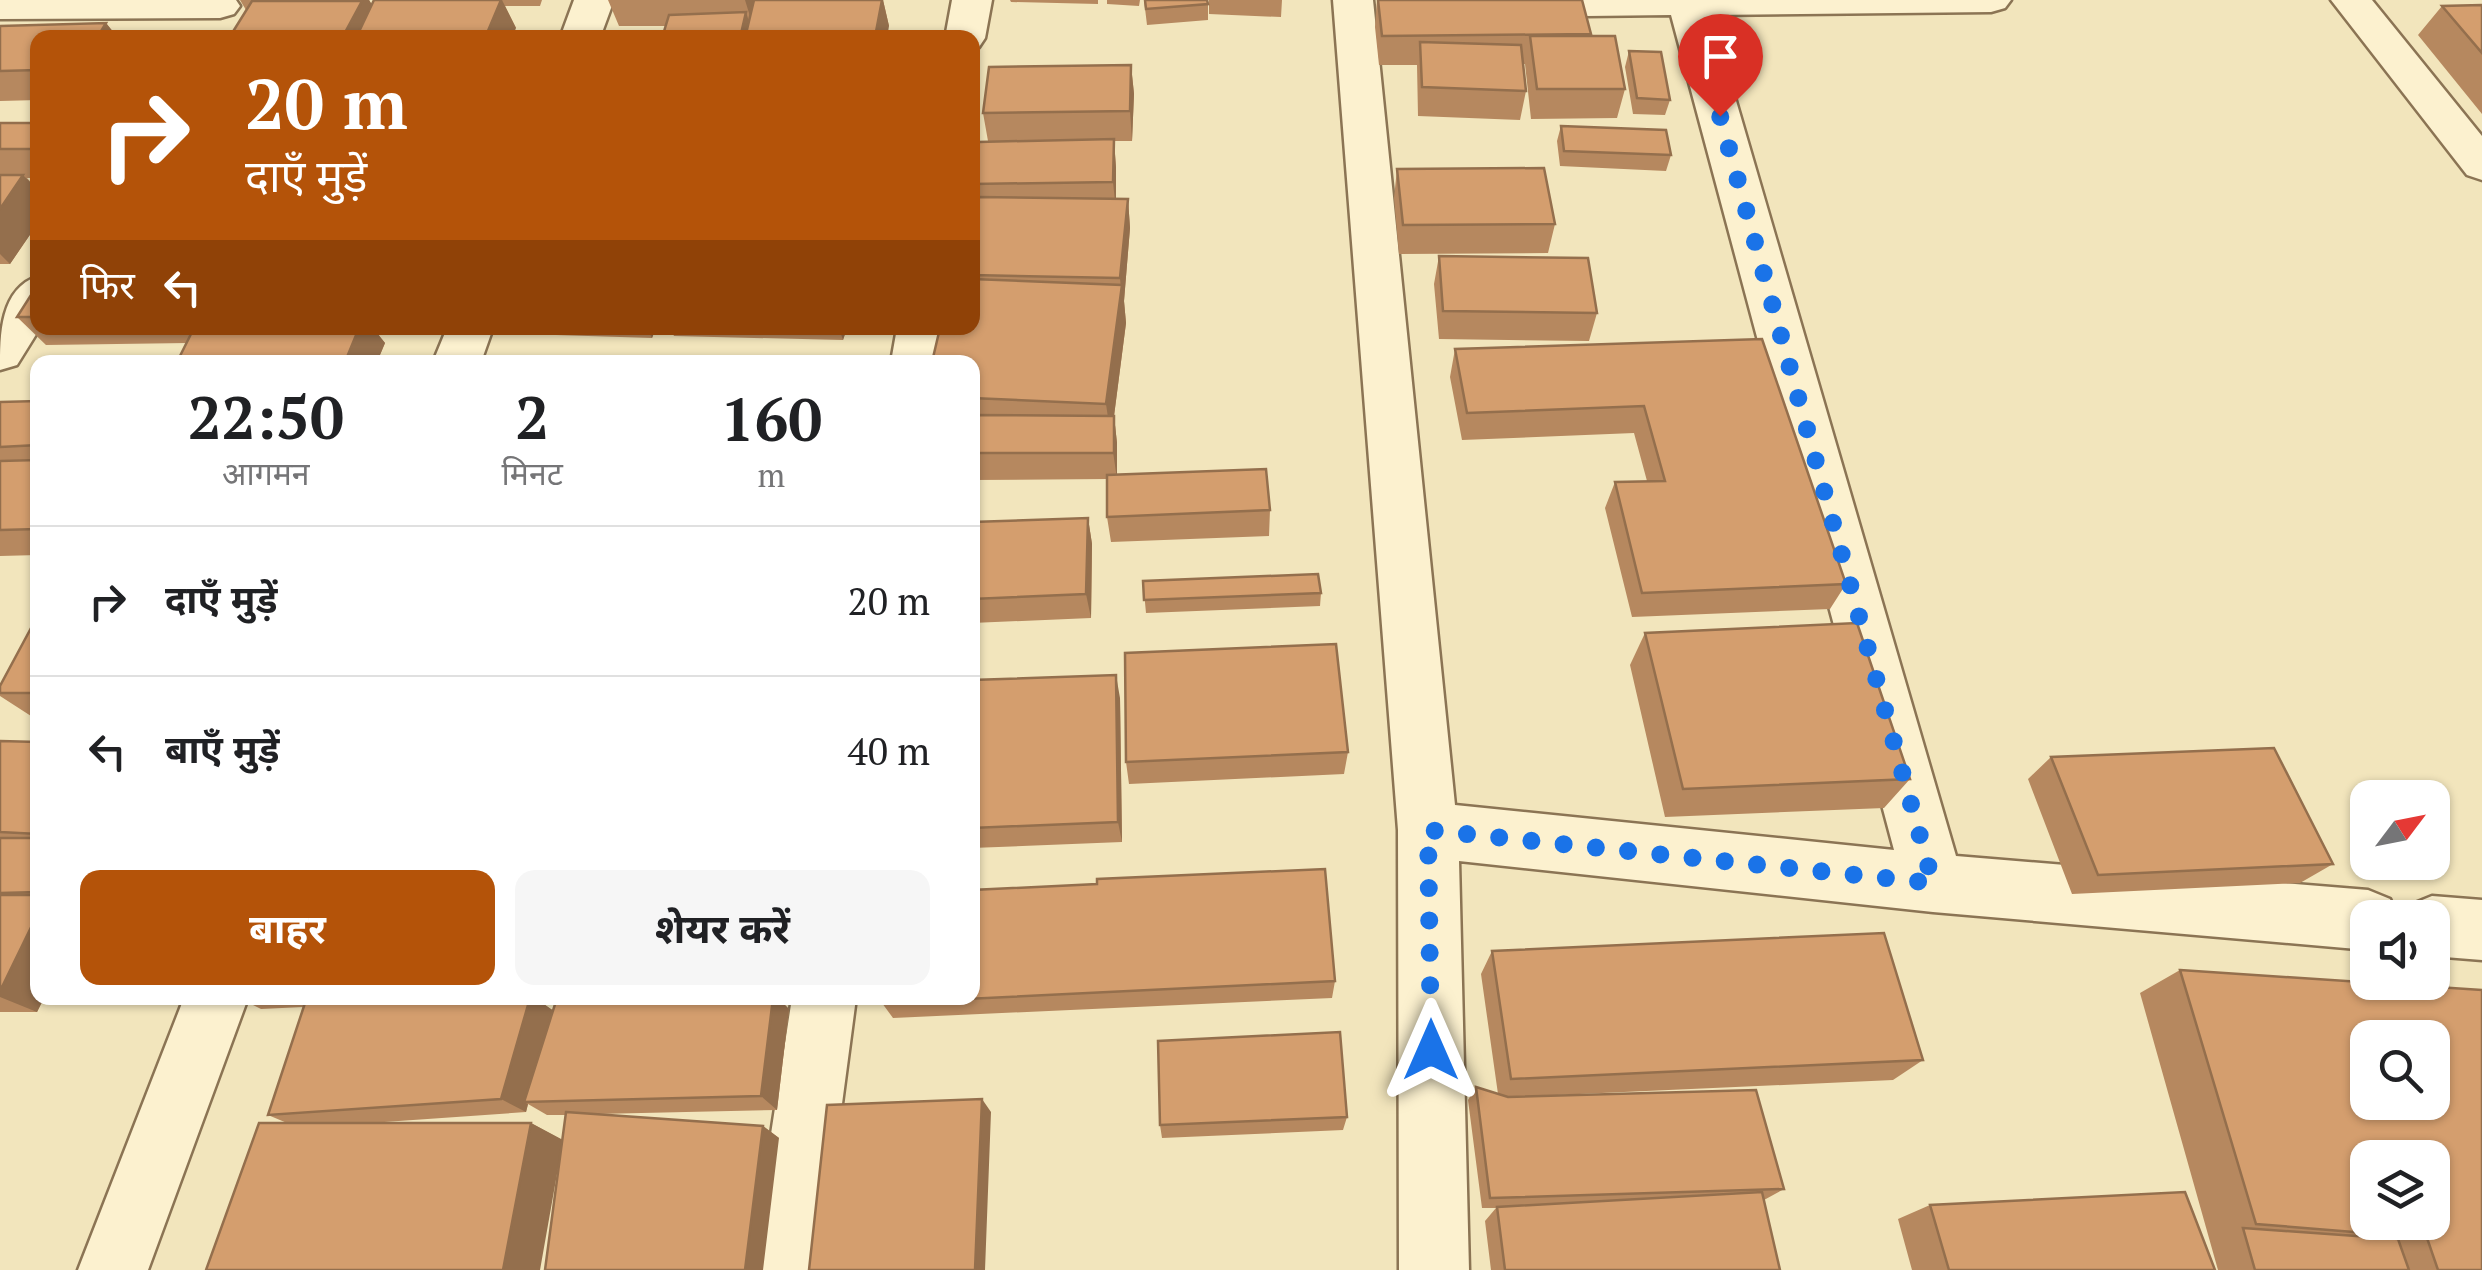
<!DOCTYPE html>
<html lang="hi">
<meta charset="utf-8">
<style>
:root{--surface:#fff;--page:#f6f6f6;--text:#202124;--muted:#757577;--line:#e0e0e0;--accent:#b45309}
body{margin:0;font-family:"PT Serif","Noto Sans Devanagari",serif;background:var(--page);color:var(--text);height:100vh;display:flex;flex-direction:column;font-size:38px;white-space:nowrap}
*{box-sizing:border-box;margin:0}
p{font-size:32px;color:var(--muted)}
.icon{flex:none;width:55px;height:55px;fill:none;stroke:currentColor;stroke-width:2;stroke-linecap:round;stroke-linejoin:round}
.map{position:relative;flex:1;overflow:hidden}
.sheet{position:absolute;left:30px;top:355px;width:950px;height:650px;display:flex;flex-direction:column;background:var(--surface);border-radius:20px;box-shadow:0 2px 8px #0004}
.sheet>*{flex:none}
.hud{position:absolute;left:30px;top:30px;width:950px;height:305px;border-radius:20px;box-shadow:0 2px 8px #0004;background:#b45309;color:#fff;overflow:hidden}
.needle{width:65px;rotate:58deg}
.tools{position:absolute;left:2350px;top:780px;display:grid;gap:20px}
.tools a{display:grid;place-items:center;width:100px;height:100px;border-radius:20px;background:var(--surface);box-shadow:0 2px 8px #0004;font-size:50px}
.pin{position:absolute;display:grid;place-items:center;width:85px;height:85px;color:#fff;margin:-102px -42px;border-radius:50% 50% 50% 0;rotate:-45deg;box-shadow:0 0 10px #0007}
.pin .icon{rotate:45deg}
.me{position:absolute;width:110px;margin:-55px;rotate:0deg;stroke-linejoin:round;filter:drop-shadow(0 0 8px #0008)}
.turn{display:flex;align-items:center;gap:35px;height:210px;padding:0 50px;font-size:45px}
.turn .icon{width:130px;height:130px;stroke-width:2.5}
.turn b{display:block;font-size:70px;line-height:85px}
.then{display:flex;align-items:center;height:95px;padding:0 50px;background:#0003;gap:20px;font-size:38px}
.eta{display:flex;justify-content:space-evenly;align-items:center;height:170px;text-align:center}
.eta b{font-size:60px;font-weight:700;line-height:70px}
.action{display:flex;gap:20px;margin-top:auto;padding:20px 50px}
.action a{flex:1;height:115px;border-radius:20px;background:var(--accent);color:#fff;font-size:40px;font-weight:700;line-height:115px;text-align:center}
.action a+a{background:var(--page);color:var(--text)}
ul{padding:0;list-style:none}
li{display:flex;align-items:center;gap:30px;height:150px;padding:0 50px;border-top:2px solid var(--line)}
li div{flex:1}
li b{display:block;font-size:38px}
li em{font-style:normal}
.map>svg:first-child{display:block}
</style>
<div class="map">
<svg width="2482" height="1270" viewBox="0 0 2482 1270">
<rect width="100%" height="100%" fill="#f2e5bc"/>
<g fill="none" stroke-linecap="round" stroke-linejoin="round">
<!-- minor casing -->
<g stroke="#8b7454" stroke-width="5">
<path id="minor" d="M0 0H236L240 6 234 14 220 18 0 19Z
M574 0H614L600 38H560Z
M952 0H992L985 38 979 47 972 49V38H945Z
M1333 0H1373L1455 805 1894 850 1671 15 1510 17 1496 13 1490 5 1494 0H2011L2005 8 1991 12 1711 15 1956 856 2368 890 2390 899 2398 918H2368V950L1933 912 1459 861 1469 1270H1399L1398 830Z
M2331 0H2372L2482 136V180L2467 175Z
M38 276 40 328 17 365 0 370C0 334 0 289 38 276Z
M447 328H493L481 362H433Z
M897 328H943L939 362H891Z
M2432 896 2482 900V960L2432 956V918H2405L2410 905Z
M184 998H248L148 1270H78Z
M792 998H856L820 1270H750Z"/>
</g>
<!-- minor -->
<use href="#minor" fill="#fcf1cf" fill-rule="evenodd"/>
</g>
<!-- wall -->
<path fill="#b6885f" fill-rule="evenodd" d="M240 0H369L372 5 374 0H542L540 6H505L516 28 246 10Z
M608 0H883L889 26H619Z
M1010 0H1098V4L1011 2Z
M1107 0H1140L1139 6 1107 4Z
M1144 0 1208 4V20L1147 25Z
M1209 0H1282L1281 17 1209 14Z
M1377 0 1591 34 1590 36 1625 89 1617 118 1531 119 1525 64H1523L1526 91 1520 120 1418 116 1417 65H1379L1375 27Z
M2482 5V114L2418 35 2442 6Z
M106 23 118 38H38V100L0 101V26Z
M1629 51 1670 100 1665 115 1633 114 1625 67Z
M1131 65 1134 94 1132 141H1114L1116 168V199H1128L1130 228 1124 301 1126 323 1114 416 1117 443V474L1270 510 1269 536 1111 542 1107 517V479L972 480V232L977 205 973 184 988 141 983 113Z
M0 123H38V178H27L38 190V223L10 264H0Z
M1561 126 1671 155 1666 171 1560 166 1557 141Z
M1397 169 1555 224 1548 253 1399 254 1394 198Z
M1439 256 1597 313 1589 341 1439 339 1434 284Z
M38 284V328H373L385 343 377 362H177L187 343 46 345 17 317Z
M488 328H656L652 338 492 333Z
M670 328H847L843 340 674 336Z
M1762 339 1846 584 1830 609 1632 617 1605 508 1615 482 1647 481 1634 433 1462 440 1450 377 1455 349Z
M38 401V555L0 556V402Z
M1088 518 1092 544 1091 618 972 623V522Z
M1143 581 1321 593 1320 606 1146 613Z
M38 615V716H31L0 696V686Z
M1645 633 1910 779 1884 808 1665 817 1630 665Z
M972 680 1120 698 1122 842 972 848Z
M0 741 38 742V998H44L37 1012H0Z
M1348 752 1344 774 1129 784 1126 762Z
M2051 757 2333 864 2300 883 2072 894 2028 779Z
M1492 951 1923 1060 1893 1080 1557 1095 1784 1189 1764 1200 1780 1270H1491L1485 1221 1496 1208H1482L1468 1100 1476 1087 1498 1094 1481 974Z
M2180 970 2482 1270H2218L2140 993Z
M1335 981 1332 998 893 1018 882 1003Z
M239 998H778L789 1009 777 1110 597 1114 763 1126 779 1138 560 1159 287 1123 268 1115 303 1007 261 1009ZM557 998 553 1011 537 999ZM528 1104 547 1115H566L562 1140 531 1123H370L526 1112Z
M1347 1117 1343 1130 1162 1138 1160 1125Z
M1930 1205 2215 1270H1912L1898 1219Z"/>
<!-- shaded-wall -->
<path fill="#946f4d" d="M350 0H369L374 8 376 38H342L357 12Z
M501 0H502L516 28 512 38H485Z
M745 0H758L753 26Z
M882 0H883L889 26 887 38H875Z
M746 12 751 28 749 38H740Z
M106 23 118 38H97Z
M1131 65 1134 94 1132 141 1130 111Z
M1114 139 1116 168V211L1113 182Z
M23 175 38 190V223L10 264 0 254V209Z
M1128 199 1130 228 1124 301 1126 323 1114 416 1117 443V479L1106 404 1121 289 1120 278Z
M359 328H373L385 343 377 362H345Z
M647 328H656L652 338Z
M839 328H847L843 340Z
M1088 518 1092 544 1091 618 1086 594Z
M1116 675 1120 698 1122 842 1118 822Z
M38 913V998H44L37 1012 0 997V991Z
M530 998H535L554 1011 524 1102 528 1104 526 1112 501 1099Z
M773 998H778L789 1009 777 1110 761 1096Z
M982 1099 991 1112 985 1270H975Z
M531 1123 563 1140 540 1270H503Z
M763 1126 779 1138 763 1270H745Z"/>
<!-- building -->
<path fill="#d49e6e" stroke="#946f4d" stroke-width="2.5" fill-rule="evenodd" d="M374 0H501L485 38H356Z
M754 0H882L875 37 745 38Z
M1145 0H1207L1208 4 1146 9Z
M1378 0H1582L1591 34 1382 36Z
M252 1H362L342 38H229Z
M2482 5V53L2442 6Z
M746 12 740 38H662L669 15Z
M106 23 97 38H38V70L0 71V26Z
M1530 36H1615L1625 89H1537Z
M1420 42 1521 45 1526 91 1422 87Z
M1629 51 1661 52 1670 100 1637 98Z
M1131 65 1130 111 983 113 989 67Z
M0 123H38V145L34 149H0Z
M1561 126 1666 130 1671 155 1564 151Z
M1114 139 1113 182 973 184 978 142Z
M1544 168 1555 224 1403 225 1397 169Z
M0 175H23L0 209Z
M978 197 1128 199 1120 278 972 275V232Z
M1439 256 1588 258 1597 313 1443 311Z
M972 279 1122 285 1106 404 972 398V362H932L940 328H972Z
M38 284V317H17Z
M194 328H359L345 362H177Z
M1762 339 1846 584 1642 593 1615 482 1665 481 1644 406 1467 413 1455 349Z
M38 401V445L0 447V402Z
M972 415 1114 416V453H972Z
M38 460V529L0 530V461Z
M1266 469 1270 510 1107 517V475Z
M1088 518 1086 594 972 599V522Z
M1318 574 1321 593 1144 600 1143 581Z
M38 615V693H0V686Z
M1857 623 1910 779 1683 789 1645 633Z
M1336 644 1348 752 1126 762 1125 653Z
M1116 675 1118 822 972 828V680Z
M0 741 38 742V834L0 832Z
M2274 748 2333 864 2098 875 2051 757Z
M0 838H38V892L0 893Z
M1325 869 1335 981 882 1003V998H972V890L1097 884V879Z
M0 895H38V913L0 991Z
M1884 933 1923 1060 1511 1079 1492 951Z
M2180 970 2482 990V1270H2438L2427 1238 2256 1224ZM2368 1038H2432V1102H2368ZM2368 1158H2432V1222H2368Z
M453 998H530L501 1099 268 1115 305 1003Z
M557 998H773L761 1096 524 1102Z
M1340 1032 1347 1117 1160 1125 1158 1041Z
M1476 1087 1508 1097 1756 1090 1784 1189 1490 1198Z
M982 1099 975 1270H809L827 1105Z
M566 1112 763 1126 745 1270H545Z
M259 1123H531L503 1270H206Z
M1762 1192 1780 1270H1505L1497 1207Z
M2185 1192 2215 1270H1949L1930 1205Z
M2243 1228 2398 1239 2409 1270H2255Z"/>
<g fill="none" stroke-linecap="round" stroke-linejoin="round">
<!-- route -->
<path stroke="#1a73e8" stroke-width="18" stroke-dasharray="0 32.4" d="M1431 1050 1428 830 1933 883 1720 116"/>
</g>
</svg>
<div class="tools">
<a><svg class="needle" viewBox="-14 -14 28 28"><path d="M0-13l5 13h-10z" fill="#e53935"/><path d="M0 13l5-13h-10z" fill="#757577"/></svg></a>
<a><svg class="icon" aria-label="sound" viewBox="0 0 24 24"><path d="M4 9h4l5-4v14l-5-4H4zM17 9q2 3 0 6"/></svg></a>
<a><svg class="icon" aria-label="search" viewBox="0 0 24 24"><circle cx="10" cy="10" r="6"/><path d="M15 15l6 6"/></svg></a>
<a><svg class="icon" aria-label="layers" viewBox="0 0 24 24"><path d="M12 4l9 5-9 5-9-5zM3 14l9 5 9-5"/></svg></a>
</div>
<div class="pin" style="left:1720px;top:116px;background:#d93025"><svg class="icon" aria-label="arrive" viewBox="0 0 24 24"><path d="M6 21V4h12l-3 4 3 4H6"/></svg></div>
<svg class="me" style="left:1431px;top:1050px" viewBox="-20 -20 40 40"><path d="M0-17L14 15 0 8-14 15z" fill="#1a73e8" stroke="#fff" stroke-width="4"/></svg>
<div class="hud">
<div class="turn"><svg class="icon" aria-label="right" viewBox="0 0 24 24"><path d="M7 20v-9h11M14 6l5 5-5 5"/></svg><div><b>20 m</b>दाएँ मुड़ें</div></div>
<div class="then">फिर<svg class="icon" aria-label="left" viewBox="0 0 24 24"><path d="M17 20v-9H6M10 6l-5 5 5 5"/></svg></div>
</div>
<section class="sheet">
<div class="eta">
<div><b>22:50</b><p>आगमन</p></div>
<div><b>2</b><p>मिनट</p></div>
<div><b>160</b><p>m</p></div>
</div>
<ul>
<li><svg class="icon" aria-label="right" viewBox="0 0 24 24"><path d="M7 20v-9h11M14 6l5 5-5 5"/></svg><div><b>दाएँ मुड़ें</b></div><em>20 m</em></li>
<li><svg class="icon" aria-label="left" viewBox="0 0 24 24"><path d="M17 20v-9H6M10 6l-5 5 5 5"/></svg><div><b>बाएँ मुड़ें</b></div><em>40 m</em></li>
</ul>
<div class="action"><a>बाहर</a><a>शेयर करें</a></div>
</section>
</div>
